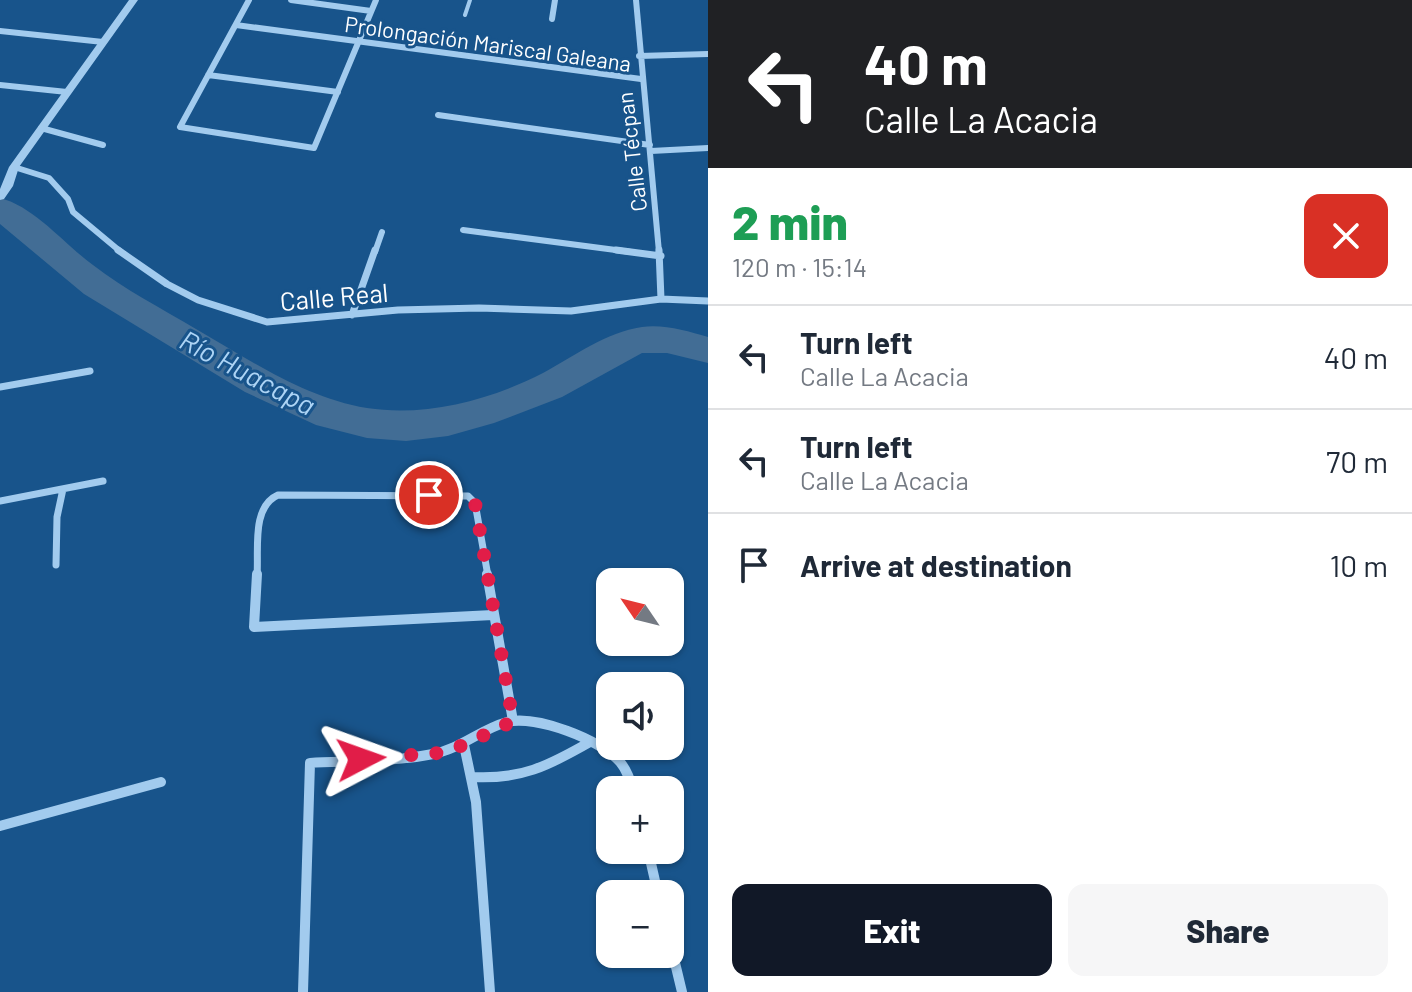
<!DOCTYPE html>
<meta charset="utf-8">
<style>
:root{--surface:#fff;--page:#f6f6f7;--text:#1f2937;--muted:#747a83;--line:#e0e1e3;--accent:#111827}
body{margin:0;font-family:Barlow,sans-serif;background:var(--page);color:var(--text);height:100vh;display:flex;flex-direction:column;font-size:30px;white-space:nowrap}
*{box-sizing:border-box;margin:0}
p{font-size:26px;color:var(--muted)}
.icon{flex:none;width:44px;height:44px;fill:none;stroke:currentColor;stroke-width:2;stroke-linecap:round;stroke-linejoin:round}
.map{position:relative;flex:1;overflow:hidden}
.drawer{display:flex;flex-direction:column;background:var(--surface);width:704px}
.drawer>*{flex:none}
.hud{background:#202124;color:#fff;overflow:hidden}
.needle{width:52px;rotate:305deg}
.fabs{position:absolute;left:596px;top:568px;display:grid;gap:16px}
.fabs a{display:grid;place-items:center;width:88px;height:88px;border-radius:16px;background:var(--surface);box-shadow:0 2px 6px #0004;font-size:40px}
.pin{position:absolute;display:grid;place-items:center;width:68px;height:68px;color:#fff;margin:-34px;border:4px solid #fff;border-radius:50%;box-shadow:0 2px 8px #0007}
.me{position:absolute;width:88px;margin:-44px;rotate:86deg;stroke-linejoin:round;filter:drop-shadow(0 0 6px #0008)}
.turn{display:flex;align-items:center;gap:28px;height:168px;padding:0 24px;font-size:36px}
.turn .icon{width:104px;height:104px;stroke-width:2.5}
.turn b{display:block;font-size:56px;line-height:68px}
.round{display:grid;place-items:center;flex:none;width:84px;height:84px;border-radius:16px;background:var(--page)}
.head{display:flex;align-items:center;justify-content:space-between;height:136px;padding:0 24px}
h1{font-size:48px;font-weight:800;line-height:60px;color:#1e9e55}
.button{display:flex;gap:16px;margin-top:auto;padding:16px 24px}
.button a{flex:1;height:92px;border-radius:16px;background:var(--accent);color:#fff;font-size:32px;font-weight:800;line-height:92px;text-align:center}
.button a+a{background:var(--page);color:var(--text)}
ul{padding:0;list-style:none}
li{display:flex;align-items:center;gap:24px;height:104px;padding:0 24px;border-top:2px solid var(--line)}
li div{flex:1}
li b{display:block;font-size:30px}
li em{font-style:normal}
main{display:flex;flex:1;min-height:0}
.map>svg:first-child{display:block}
</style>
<main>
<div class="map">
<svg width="708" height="992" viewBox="0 0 708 992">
<rect width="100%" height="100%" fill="#18548b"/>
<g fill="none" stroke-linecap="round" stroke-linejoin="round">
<!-- river -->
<path fill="#426d95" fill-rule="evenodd" d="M0 198C35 207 64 244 93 265 125 290 161 308 196 329 250 360 305 398 367 408 426 417 490 400 543 373 575 356 606 332 642 327 664 324 687 331 708 337V363L667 353H642L562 397 494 423 448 436 406 441 367 438 316 425 245 392 84 294 0 224Z"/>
<!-- service -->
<path stroke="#a2cbee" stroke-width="4" d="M465 15 470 0"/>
<!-- minor-far2 -->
<path stroke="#a2cbee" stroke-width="6" d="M249 0 180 127 314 148 376 0
M291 0 371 11
M636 0 659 252
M552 19 555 0
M236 25 641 79
M0 31 103 42
M639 56 708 54
M208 75 338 92
M0 85 67 92
M438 115 650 145
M41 128 103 145
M651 151 708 148
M14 167 49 178 68 199 73 212 121 252
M463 230 631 252
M375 252 382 232"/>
<!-- minor-far1 -->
<path stroke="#a2cbee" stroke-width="7" d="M118 250 167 284 198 300 267 322 398 310 479 308 571 311 661 299 708 301
M616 250 661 256
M659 250 661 299
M352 315 375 250
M0 387 90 371
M0 501 103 481
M56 565 57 517 63 489
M257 576C259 550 251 507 278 495L468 496 475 503 488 576"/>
<!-- minor -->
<path stroke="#a2cbee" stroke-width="10" d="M257 574 254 627 493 615
M487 574 513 721
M464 745 476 802 490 992
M471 777C521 780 548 766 590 742
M0 826 161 782
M648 850 658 894
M670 942 682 992
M303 992 310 763C351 761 393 762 433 754 460 749 481 729 507 722 536 715 600 739 620 762 627 770 630 780 633 790"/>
<!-- tertiary -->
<path fill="#a2cbee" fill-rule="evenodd" d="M129 0H138L19 167 13 186 4 199 0 200V189L9 167Z"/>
</g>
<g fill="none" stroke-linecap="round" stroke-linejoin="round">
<!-- route -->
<path stroke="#e11d48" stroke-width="14" stroke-dasharray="0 25.2" d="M361 759 438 753 464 745 513 721 475 503 468 496 429 495"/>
</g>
<g text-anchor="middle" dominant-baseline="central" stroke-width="6" stroke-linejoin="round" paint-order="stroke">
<!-- far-street labels -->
<g font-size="22" fill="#fff" stroke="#18548b">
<text transform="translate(488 43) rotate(8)">Prolongación Mariscal Galeana</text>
<text transform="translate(631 152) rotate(-97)">Calle Técpan</text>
</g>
<!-- street labels -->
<g font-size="26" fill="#fff" stroke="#18548b">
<text transform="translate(334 296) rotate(-5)">Calle Real</text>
</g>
<!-- water labels -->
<g font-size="28" font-style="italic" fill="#add4f5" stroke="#18548b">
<text transform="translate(248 372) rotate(28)">Río Huacapa</text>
</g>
</g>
</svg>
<div class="fabs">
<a><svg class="needle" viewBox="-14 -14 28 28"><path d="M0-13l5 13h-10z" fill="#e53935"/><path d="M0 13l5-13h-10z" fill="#747a83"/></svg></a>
<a><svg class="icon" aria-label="sound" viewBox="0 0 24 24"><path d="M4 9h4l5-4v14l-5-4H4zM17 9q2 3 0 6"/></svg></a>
<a>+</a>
<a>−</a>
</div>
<div class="pin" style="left:429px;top:495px;background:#d93025"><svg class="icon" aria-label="arrive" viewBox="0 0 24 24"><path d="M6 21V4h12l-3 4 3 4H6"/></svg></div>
<svg class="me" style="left:361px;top:759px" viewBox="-20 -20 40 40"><path d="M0-17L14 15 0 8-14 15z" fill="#e11d48" stroke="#fff" stroke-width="4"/></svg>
</div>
<section class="drawer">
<div class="hud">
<div class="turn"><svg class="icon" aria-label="left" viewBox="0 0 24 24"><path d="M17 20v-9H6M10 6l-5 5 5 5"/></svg><div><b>40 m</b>Calle La Acacia</div></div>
</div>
<div class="head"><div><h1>2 min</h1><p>120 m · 15:14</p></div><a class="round" style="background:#d93025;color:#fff"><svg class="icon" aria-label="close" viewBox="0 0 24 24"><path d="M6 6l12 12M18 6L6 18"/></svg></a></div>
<ul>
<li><svg class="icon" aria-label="left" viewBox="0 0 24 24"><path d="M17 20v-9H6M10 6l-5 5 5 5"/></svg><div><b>Turn left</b><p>Calle La Acacia</p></div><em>40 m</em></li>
<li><svg class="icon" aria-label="left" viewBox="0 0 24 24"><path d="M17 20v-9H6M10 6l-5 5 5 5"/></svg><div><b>Turn left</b><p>Calle La Acacia</p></div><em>70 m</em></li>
<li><svg class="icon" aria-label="arrive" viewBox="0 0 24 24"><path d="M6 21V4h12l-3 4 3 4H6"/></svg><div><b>Arrive at destination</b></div><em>10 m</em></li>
</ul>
<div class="button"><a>Exit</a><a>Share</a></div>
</section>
</main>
